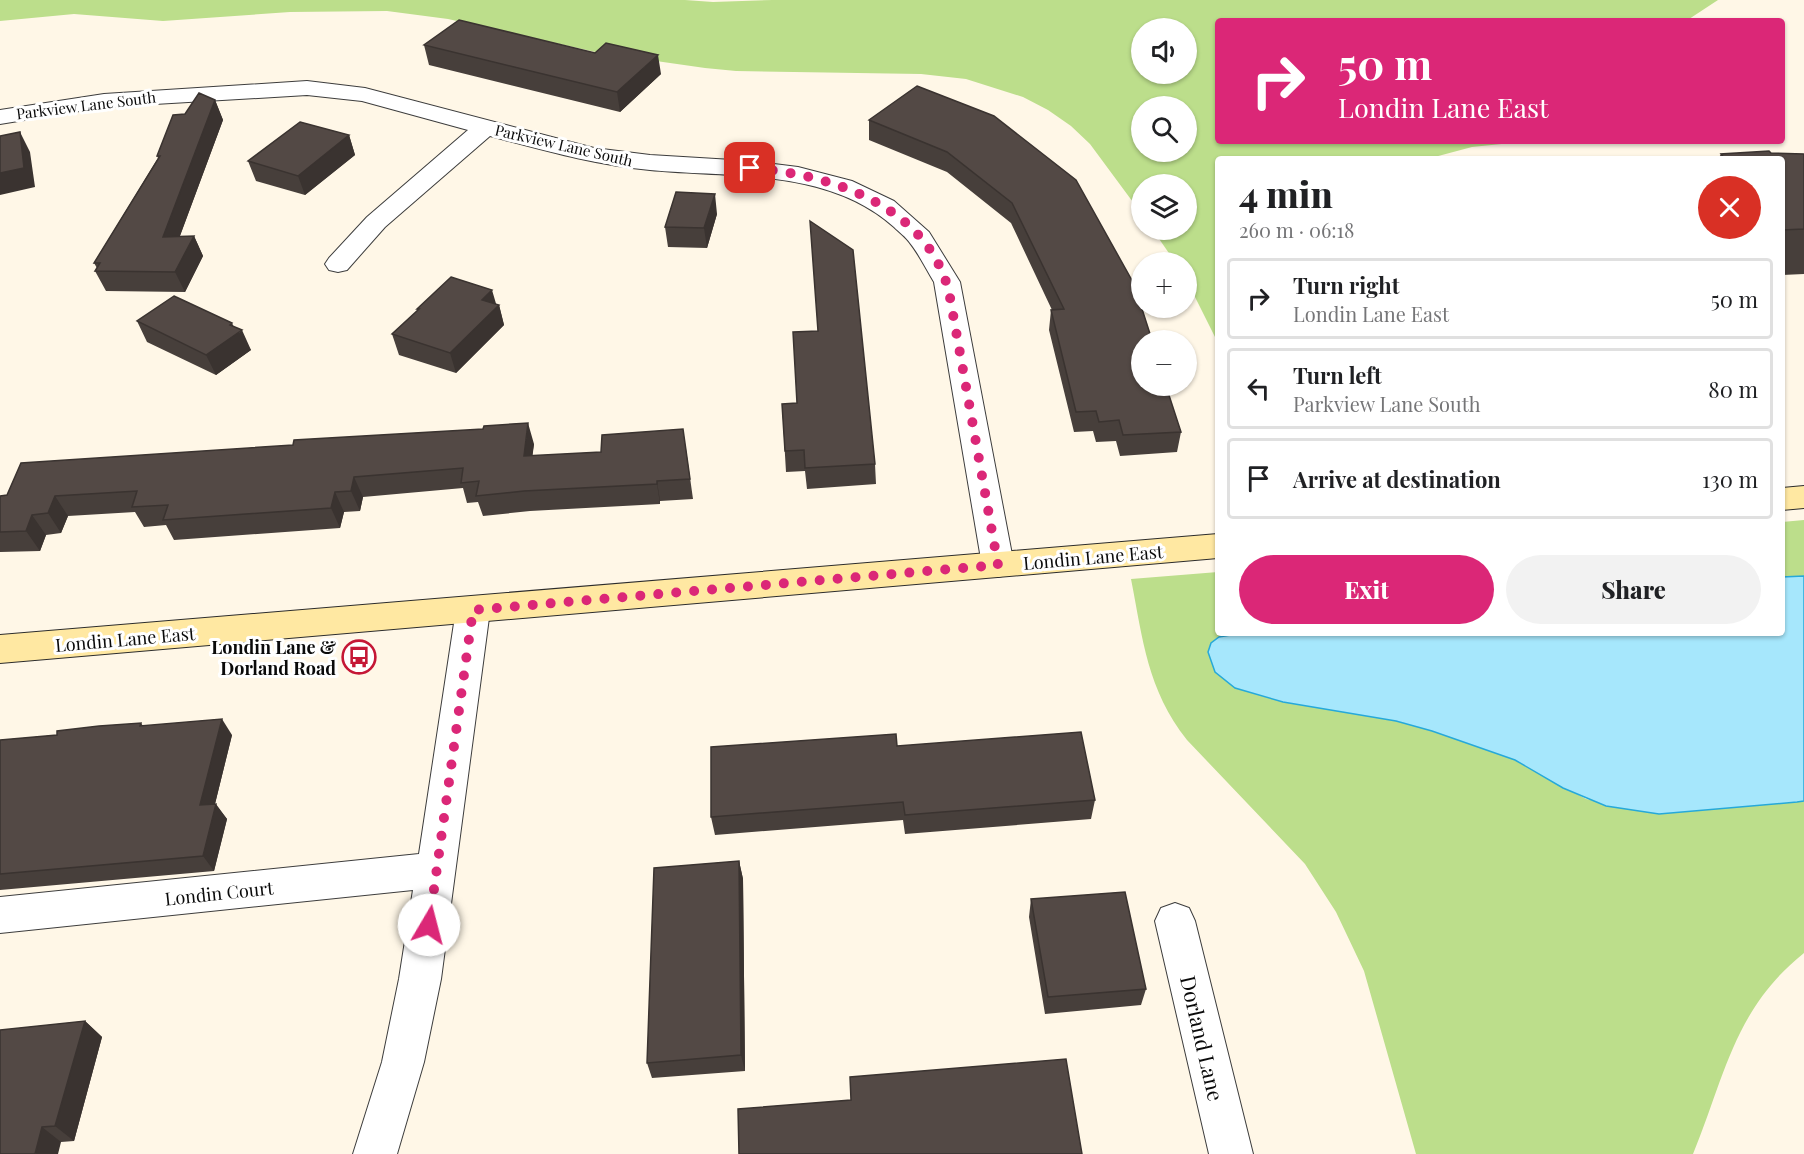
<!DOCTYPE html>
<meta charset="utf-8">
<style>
:root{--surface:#fff;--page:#f2f2f2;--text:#202124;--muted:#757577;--line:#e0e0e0;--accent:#db2777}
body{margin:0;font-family:"Playfair Display",serif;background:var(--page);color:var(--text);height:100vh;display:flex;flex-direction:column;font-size:22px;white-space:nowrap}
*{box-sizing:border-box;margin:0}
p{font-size:20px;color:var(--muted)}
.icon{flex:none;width:33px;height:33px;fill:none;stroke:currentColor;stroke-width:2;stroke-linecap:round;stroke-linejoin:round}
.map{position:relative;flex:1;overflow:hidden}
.side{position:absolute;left:1215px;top:156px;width:570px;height:480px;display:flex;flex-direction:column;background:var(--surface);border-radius:6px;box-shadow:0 2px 4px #0004}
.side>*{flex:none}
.banner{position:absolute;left:1215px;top:18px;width:570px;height:126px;border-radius:6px;box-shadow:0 2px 4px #0004;background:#db2777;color:#fff;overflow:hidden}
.tools{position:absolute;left:1131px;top:18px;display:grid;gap:12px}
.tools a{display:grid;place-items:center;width:66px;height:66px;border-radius:50%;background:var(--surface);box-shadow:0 2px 4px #0004;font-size:30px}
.pin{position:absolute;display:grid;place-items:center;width:51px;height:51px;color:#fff;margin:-26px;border-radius:12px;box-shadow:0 3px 9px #0006}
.me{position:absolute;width:66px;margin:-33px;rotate:8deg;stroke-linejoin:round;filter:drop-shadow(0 0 4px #0008)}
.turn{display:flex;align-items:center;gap:21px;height:126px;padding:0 24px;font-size:27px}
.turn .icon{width:78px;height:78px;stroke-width:2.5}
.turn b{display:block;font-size:42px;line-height:51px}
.round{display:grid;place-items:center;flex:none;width:63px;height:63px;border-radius:32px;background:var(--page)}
.head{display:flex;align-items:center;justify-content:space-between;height:102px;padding:0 24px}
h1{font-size:36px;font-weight:800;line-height:45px}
.cta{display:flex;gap:12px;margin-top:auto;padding:12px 24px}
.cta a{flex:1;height:69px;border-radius:36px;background:var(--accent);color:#fff;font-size:24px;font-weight:800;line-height:69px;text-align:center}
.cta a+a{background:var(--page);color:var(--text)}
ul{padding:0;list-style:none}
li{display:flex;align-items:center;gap:18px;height:81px;margin:0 12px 9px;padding:0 12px;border:3px solid var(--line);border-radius:6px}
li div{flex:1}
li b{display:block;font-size:22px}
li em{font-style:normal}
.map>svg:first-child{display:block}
</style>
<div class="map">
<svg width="1804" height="1154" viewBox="0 0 1804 1154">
<rect width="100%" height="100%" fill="#fff7e7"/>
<!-- forest -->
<path fill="#bcde8b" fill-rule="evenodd" d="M0 0H685L713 2 773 0H1718L1686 21H1218V141H1530L1472 147 1427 159H1218V343L1187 281 1186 262H1175L1153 230H1186V184H1142L1141 213 1090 144 1071 126 1048 110 1023 97 966 79 921 74 736 71 705 68 600 53 448 19 387 11 290 12 163 21 74 14 0 21ZM1142 28H1186V74H1142ZM1142 106H1186V152H1142Z
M1804 520V576L1782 577V522Z
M1218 572V633H1242L1233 634 1235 688 1283 702 1396 721 1432 731 1515 760 1586 799 1659 814 1804 801V953C1734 1009 1725 1076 1693 1154H1416L1364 971 1336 912 1305 864 1187 740C1147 689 1143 640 1131 579Z"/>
<!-- water -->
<path fill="#a6e7fc" stroke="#26a9d9" stroke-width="1.5" d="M1804 576V801L1797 802 1659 814 1606 806 1563 788 1515 760 1432 731 1396 721 1283 702 1235 688 1215 672 1208 652 1211 643 1219 637 1242 633H1782V577Z"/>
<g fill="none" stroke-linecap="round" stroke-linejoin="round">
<!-- street casing -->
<g stroke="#3d3d3d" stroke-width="2">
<path id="street" d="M307 81 365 88 594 148 650 155 749 161 798 167 852 181 894 201 929 232 960 282 1014 565 1010 574 998 577 986 574 982 565 934 282C926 269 919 254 910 243 906 237 899 232 894 227 828 168 733 178 650 170 595 165 543 150 490 136L385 227 347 270 338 272 329 270 325 264 329 258 367 217 468 130 362 101 307 95 104 107 0 124V110L104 94Z
M473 597 485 601 490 610 441 979 424 1062 397 1154H353L382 1062 399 979 413 890 0 933V897L419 854 456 610 461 601Z
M1175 903 1189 908 1195 921 1253 1154H1209L1155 921 1161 908Z"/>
</g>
<!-- secondary casing -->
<g stroke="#2c2c2c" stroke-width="2">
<path id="secondary" d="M1804 486V508L1782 510V488Z
M1218 534V558L0 663V635Z"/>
</g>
<!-- street -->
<use href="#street" fill="#fff" fill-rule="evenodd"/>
<!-- secondary -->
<use href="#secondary" fill="#ffe8a2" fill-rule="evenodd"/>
</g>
<!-- wall -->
<path fill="#473f3b" d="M424 45 595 53 661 74 620 112 429 65Z
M215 100 223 120 180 236H194L203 256 185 292 106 291 95 271 97 268 94 263 158 158 157 156 185 114Z
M994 116 1181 432 1177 452 1120 456 1116 441 1096 442 1093 431 1074 432 1049 330 1051 310H1052L1011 223 947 172 869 140V120Z
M349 135 355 155 305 195 256 181 248 161Z
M1771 153 1804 154V274L1782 275V159H1718L1721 154Z
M717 214 707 248 668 247 665 227Z
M499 305 504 325 456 373 399 355 392 334 417 311V309Z
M137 321 233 326 251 350 216 375 147 342Z
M782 404 875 464 876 484 807 489 805 471 786 472Z
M534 444 532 456 686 449 693 499 660 501V504L530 511 483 516 478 502 467 503 463 488 363 497 360 511 344 512 340 528 174 540 166 525 144 527 135 512 68 516 61 533 46 535 40 551 0 552V496Z
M141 723 143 726 232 735 215 804 227 819 214 871 0 890V740L57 735Z
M897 746 1095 800 1091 819 905 834 903 820 715 835 711 817Z
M739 861 743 879 745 1071 652 1078 647 1063Z
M1031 899 1146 989 1141 1005 1045 1014 1029 917Z
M85 1021 102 1037 74 1141 61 1142 0 1154Z"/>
<!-- shaded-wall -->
<path fill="#3a3330" d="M658 55 661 74 620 112 617 92Z
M215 100 223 120 172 257 163 237Z
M20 132 30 152 35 187 0 195V173Z
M349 135 355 155 305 195 298 176Z
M715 194 717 214 707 248 704 228Z
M194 236 203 256 185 292 175 272Z
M492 290 497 307 499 305 504 325 456 373 450 353 482 300Z
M232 323 237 334 242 330 251 350 216 375 206 355Z
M528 423 534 444 530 476 524 456Z
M354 477 363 497 360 511 351 491Z
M657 481 660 501V504L657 484Z
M335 492 344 512 340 528 331 508Z
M55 496 68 516 61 533 48 513Z
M32 515 46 535 40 551 26 531Z
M222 719 232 735 211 820 200 805Z
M216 804 227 819 214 871 203 856Z
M739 861 743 879 745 1071 741 1055Z
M85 1021 102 1037 74 1141 55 1126Z
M42 1127 61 1142 58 1154H35Z"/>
<!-- building -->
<path fill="#534945" stroke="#3a3330" stroke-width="1.5" d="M459 20 595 53 606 43 658 55 617 92 424 45Z
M917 86 994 116 1076 180 1134 284 1152 340H1142V386H1166L1181 432 1123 435 1119 420 1099 422 1096 411 1076 412 1051 310 1064 309 1012 203 947 152 869 120Z
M199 93 215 100 163 237 194 236 175 272 95 271 100 263H94L160 156H157L173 115 185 114Z
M300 122 349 135 298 176 248 161Z
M20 132 24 168 0 173V136Z
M1769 151 1771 153 1804 154V229L1782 230V159H1725L1721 154Z
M676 192 715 194 704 228 665 227Z
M810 221 853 250 875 464 805 468 804 450 785 451 782 404 797 403 793 332 818 331Z
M451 277 492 290 482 300 499 305 450 353 392 334 419 309H417Z
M174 296 232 323 230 325 242 330 206 355 137 321Z
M528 423 524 456 601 452 602 435 683 429 690 479 657 481V484L524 491 476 496 479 481 461 483 463 468 354 477 351 491 335 492 331 508 163 520 168 505 132 507 137 491 55 496 48 513 32 515 26 531 0 532V496L7 495 21 463 293 445 294 440 483 429 484 426Z
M222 719 200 805 216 804 203 856 0 874V740L57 735V731L99 726 141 723 140 726Z
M1081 732 1095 800 905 815 903 802 711 817V747L896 734 897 746Z
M739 861 741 1055 647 1063 654 868Z
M1125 892 1146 989 1048 997 1031 899Z
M85 1021 55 1126 42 1127 35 1154H0V1030Z
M1066 1059 1082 1154H739L738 1109 851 1100 850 1077Z"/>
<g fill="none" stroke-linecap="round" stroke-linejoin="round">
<!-- route -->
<path stroke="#db2777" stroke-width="10" stroke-dasharray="0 18" d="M429 925 473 610 998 565 949 292C927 205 830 174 750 168"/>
</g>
<!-- icons -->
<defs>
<g id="bus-ring" transform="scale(1.725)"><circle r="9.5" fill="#fff" stroke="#c51736" stroke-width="1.5"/><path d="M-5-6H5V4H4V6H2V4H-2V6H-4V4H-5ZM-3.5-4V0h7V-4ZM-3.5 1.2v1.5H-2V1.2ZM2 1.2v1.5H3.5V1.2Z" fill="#c51736"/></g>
</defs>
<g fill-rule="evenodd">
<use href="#bus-ring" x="359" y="657"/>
</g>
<g text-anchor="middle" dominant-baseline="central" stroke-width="6" stroke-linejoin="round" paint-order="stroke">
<!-- far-street labels -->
<g font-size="15" fill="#0a0a0a" stroke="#fff">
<text transform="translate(86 105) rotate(-7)">Parkview Lane South</text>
<text transform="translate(564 145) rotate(13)">Parkview Lane South</text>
</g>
<!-- street labels -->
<g font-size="18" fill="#0a0a0a" stroke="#fff">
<text transform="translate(1093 557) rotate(-5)">Londin Lane East</text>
<text transform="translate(125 639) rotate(-5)">Londin Lane East</text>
<text transform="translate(219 893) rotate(-6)">Londin Court</text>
</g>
<!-- poi labels -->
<g font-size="18" font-weight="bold" fill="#0a0a0a" stroke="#fff" text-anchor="end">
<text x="336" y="647">Londin Lane &amp;<tspan x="336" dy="21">Dorland Road</tspan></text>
</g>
<!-- near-street labels -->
<g font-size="21" fill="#0a0a0a" stroke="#fff">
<text transform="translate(1203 1038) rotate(77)">Dorland Lane</text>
</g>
</g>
</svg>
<div class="tools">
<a><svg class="icon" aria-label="sound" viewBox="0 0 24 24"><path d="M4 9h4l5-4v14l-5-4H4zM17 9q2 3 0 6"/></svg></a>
<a><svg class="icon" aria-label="search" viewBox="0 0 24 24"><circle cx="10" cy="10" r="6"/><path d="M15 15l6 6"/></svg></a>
<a><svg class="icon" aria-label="layers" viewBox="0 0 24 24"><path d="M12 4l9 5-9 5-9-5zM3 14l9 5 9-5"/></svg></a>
<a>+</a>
<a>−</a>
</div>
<div class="pin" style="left:750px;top:168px;background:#d93025"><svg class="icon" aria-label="arrive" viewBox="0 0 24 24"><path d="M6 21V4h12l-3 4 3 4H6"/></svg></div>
<svg class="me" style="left:429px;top:925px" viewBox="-20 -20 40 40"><circle r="19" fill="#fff"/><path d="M0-13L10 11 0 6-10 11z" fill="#db2777"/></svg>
<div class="banner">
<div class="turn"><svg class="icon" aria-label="right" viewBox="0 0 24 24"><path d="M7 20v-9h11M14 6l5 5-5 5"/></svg><div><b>50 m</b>Londin Lane East</div></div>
</div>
<section class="side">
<div class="head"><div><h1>4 min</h1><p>260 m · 06:18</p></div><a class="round" style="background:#d93025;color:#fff"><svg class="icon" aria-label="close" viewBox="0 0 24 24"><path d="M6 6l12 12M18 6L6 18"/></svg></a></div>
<ul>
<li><svg class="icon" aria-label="right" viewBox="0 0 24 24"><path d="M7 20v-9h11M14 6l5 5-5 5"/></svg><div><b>Turn right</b><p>Londin Lane East</p></div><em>50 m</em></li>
<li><svg class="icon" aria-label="left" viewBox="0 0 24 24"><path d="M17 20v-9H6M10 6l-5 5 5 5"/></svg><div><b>Turn left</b><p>Parkview Lane South</p></div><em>80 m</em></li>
<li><svg class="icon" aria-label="arrive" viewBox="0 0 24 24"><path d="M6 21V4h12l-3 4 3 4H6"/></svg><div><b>Arrive at destination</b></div><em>130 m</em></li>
</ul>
<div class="cta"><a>Exit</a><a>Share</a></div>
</section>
</div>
